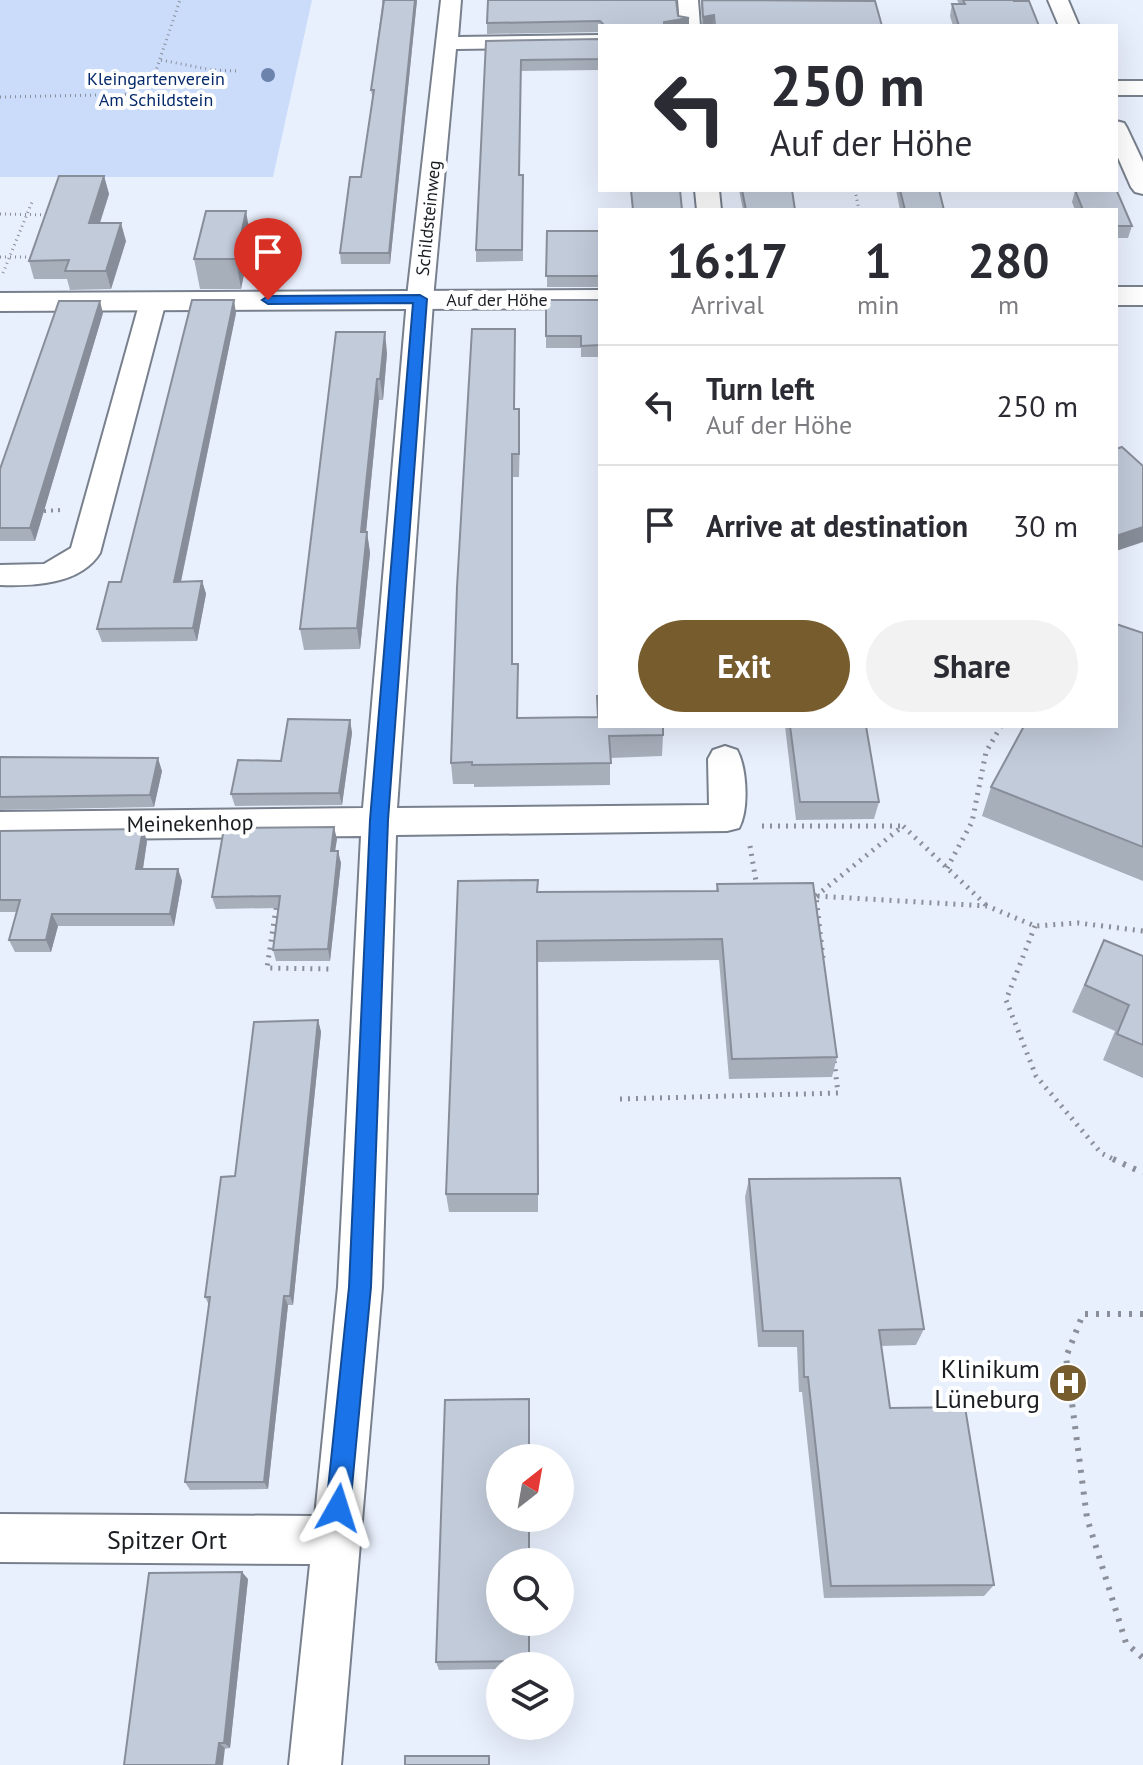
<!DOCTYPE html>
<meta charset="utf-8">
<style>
:root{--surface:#fff;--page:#f2f2f3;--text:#2b2b33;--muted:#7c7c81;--line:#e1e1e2;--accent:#775c2e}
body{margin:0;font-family:"PT Sans",sans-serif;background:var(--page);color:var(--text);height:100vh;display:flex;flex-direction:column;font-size:30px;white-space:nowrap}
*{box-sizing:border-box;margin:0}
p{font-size:26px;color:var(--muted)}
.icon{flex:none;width:44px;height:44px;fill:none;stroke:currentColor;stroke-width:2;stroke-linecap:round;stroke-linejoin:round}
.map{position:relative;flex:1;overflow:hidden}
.drawer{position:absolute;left:598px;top:208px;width:520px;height:520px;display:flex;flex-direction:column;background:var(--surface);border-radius:0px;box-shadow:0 8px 32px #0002}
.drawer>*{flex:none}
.hud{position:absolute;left:598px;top:24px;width:520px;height:168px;border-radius:0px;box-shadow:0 8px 32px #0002;background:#fff;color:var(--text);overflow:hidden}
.needle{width:52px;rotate:31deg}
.controls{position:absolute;left:486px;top:1444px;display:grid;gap:16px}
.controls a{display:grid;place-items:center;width:88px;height:88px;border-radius:50%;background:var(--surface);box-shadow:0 8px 32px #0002;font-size:40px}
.pin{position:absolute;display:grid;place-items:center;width:68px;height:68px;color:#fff;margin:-82px -34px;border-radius:50% 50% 50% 0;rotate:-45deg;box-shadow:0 0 8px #0007}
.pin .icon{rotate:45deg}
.me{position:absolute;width:88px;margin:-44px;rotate:6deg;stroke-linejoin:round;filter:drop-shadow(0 0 6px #0008)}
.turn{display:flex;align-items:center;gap:28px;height:168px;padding:0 40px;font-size:36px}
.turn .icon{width:104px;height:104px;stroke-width:2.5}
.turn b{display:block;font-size:56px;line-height:68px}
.eta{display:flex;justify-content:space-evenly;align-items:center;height:136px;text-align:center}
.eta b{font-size:48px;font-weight:700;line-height:56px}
.action{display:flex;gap:16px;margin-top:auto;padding:16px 40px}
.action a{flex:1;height:92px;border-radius:48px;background:var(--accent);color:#fff;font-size:32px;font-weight:700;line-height:92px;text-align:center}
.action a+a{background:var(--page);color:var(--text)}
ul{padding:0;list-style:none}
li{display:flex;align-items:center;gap:24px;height:120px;padding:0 40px;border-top:2px solid var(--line)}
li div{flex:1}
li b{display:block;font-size:30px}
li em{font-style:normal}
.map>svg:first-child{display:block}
</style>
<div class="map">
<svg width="1143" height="1765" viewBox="0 0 1143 1765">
<rect width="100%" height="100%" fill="#e9f0fd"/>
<!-- green -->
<path fill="#cadcfa" d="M0 0H312L273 177H0Z"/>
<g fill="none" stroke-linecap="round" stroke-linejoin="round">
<!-- minor casing -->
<g stroke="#78808d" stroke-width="4">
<path id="minor" d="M441 0H461L458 37 600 35V47L456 49 434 288 397 808 709 805 708 759 713 750 725 746 737 750C747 768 749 810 739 828L727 831 396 835 382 1287 341 1765H289L310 1564 0 1562V1514L315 1516 338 1287 361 836 0 840V812L363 808 408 288Z
M678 0H698L700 26H680Z
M1048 0H1068L1079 26H1059Z
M1116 81H1143V95H1116Z
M1116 121 1124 123 1127 128 1143 162V194L1135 192 1131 187 1116 153Z
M695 190H719L721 210H697Z
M153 293 162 296 166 301 100 553C80 585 33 586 0 585V565L44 564 71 548 140 301 144 296Z"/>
</g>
<!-- tertiary casing -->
<g stroke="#78808d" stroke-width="4">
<path id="tertiary" d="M1116 287H1143V305H1116Z
M600 290V308L0 311V293Z"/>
</g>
<!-- path-far3 -->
<path stroke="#8a8f99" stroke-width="3" stroke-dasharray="1 4" stroke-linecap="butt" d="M161 60 212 70 238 71
M0 97 148 94 180 0
M855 190 859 210
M0 214 52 215
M0 257H33
M3 273 32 202"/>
<!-- path-far2 -->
<path stroke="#8a8f99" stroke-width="4" stroke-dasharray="2 5" stroke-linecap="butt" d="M44 511 61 510"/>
<!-- path-far1 -->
<path stroke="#8a8f99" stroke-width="5" stroke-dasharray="2 6" stroke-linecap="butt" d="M762 826H900
M750 846 757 887
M947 868 972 822 986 752 1001 726
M816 896 903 826 986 905
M276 908 267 968 333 969
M1035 926 1006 1000 1036 1076 1101 1153 1117 1161
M823 958 816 896 987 906 1035 926 1078 923 1143 931
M620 1099 838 1093 834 1060"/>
<!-- path -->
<path stroke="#8a8f99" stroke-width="6" stroke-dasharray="3 8" stroke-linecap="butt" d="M1113 1159 1143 1173
M1143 1314H1083L1066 1357 1087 1518 1126 1643 1143 1658"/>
<!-- minor -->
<use href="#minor" fill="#fff" fill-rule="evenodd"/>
<!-- tertiary -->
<use href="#tertiary" fill="#fff" fill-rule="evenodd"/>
</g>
<!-- trees -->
<circle fill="#6c83ac" cx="268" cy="75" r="7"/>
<!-- wall -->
<path fill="#a7afbb" d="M382 0H417L390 264H341L340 253 361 177 373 100 371 90 382 5Z
M701 0H771L882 26H702Z
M957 0H1014L1039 26H953L950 16 952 4H959Z
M678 16 689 18V26H600V32L487 34V23Z
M600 39V70L521 71 519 175H523V261L476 262V250L486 41Z
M104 176 109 194 100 223 126 241 111 289 70 290 67 279H34L29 261Z
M739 190H792L795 210H743Z
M896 190H939L944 210H900Z
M1075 190H1116L1132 226 1128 238H1116V210H1075L1072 202Z
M547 231H600V287H547Z
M251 240 241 289H200L194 259Z
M546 300H600V357H581V348H546Z
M103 313 35 541H0V469Z
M236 313 181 582 202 581 206 594 197 641 102 642 97 629 121 582Z
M515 329V409L520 431 519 477H513V664H518V718L597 717V696L663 735 662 756 610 758V785L474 787V784H453L451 763Z
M336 332 387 353 383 400H379L366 532H367L370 553 360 649 304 650 300 629Z
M1143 633V881L982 816 991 787Z
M350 720 352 733 342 805 235 806 231 794 281 761Z
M785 726H866L879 802 874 819 796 820Z
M0 757 162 771 154 807 0 810Z
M0 831 147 841 143 869H178L182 881 174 926H58L51 952H15L9 940 17 912H0Z
M337 839 335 851 341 863 330 961H276L273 950 278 908 216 909 212 897Z
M717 884 837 1057 832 1077 729 1079 719 960 538 962V1212H449L446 1194 538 892 716 891Z
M1104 940 1143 956V1078L1103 1060 1115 1031 1072 1012Z
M318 1020 321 1032 293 1305H288L268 1489 190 1490 185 1482 209 1305 205 1297 235 1176Z
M749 1179 924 1329 916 1345 881 1346 890 1408 994 1585 984 1596 824 1598 802 1392H799L797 1347H758L745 1197Z
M529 1399 530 1562H500V1622H530V1666H500V1669L439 1670 436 1662Z
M248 1579 230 1748 124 1765Z"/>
<!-- shaded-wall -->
<path fill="#888e99" d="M415 0H417L390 264 389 253Z
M714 15 713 26H703V17Z
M689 18V26H664V22Z
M104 176 109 194 94 241 89 223Z
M246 211 251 240 241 289 236 259Z
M121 223 126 241 111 289 106 271Z
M234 300 236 313 178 595 174 582Z
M100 301 103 313 35 541 30 528Z
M385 332 387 353 383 400 380 379Z
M377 379 379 400 364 553 361 532Z
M512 454 513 477V686L512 664Z
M1143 527V542L1116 551V536Z
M367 532 370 553 360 649 357 628Z
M202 581 206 594 197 641 193 628Z
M350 720 352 733 342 805 339 793Z
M158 758 162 771 154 807 150 795Z
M334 827 337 839 333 863 331 851Z
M143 829 147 841 141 881 136 869Z
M338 851 341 863 330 961 328 949Z
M178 869 182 881 174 926 170 914Z
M52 914 58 926 51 952 46 940Z
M318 1020 321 1032 293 1305 290 1296Z
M284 1296 288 1305 268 1489 264 1482Z
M242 1572 248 1579 230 1748 224 1743Z
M219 1743 225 1748 223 1765H216Z"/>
<!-- building -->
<path fill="#c2cbda" stroke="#888e99" stroke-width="2" d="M384 0H415L389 253H340L350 177H361L374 90H371Z
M488 0H676L678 16 689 18 664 22V26H603V24L600 21 487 23Z
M702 0 875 1 882 26H715L714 15 703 17Z
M963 0H1014V1H1029L1039 26H959L952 4H965Z
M600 39V59L521 60 519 175H523L522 250H476L486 41Z
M59 176H104L89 223H121L106 271H65L69 260 29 261Z
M1116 189 1132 226H1116V210H1083L1075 190H1116Z
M631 190H680L682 210H633Z
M742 190H792L795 210H746Z
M900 190H939L944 210H905Z
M206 211H246L236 259H194Z
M547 231H600V276H546Z
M192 300H234L174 582 202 581 193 628 97 629 109 582H121Z
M546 300H600V345L581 346V336H546Z
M59 301H100L30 528H0V469Z
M472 329H515L514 409H519V454H512V664H518L517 718 598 717 597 696H600V726H663V735L609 736 611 763 472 765V762L451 763 457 587Z
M336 332H385L380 379H377L361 532H367L357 628 300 629Z
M1122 447 1143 466V527L1116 536V449Z
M1116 624 1143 633V847L991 787 1024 726H1116Z
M288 719 350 720 339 793 231 794 238 760 281 761Z
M790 726H866L879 802H800Z
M0 757 158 758 150 795 0 797Z
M334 827 331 851H338L328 949 273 950 280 896 212 897 224 828Z
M143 829 136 869H178L170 914H52L46 940H9L20 900H0V831Z
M538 880 537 892 718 891 717 884 813 883 837 1057 732 1059 722 939 537 941 538 1194H446L458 881Z
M1104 940 1143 956V1045L1117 1034 1129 1005 1085 985Z
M318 1020 290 1296H284L264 1482H185L210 1297H205L221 1177 235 1176 254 1022Z
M900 1178 924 1329 879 1330 890 1408 965 1407 994 1585 831 1586 808 1377H804L803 1331H763L749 1179Z
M529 1399V1458H500V1518H529V1562H500V1622H529V1661L436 1662 445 1400Z
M242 1572 224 1743H219L216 1765H124L149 1573Z
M405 1756H489V1765H405Z"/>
<!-- route -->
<path fill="#1a73e8" stroke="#114b97" stroke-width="2" d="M420 295 427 299 388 820 371 1287 350 1508 346 1516 338 1520 329 1516 326 1508 349 1287 370 820 413 303 268 304 262 300 268 296Z"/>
<!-- icons -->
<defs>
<g id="hospital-disc" transform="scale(2)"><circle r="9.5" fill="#775c2e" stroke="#fff"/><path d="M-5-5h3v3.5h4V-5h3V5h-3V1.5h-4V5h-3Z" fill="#fff"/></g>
</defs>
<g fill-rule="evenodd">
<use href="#hospital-disc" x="1068" y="1383"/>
</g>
<g text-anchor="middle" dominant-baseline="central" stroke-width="8" stroke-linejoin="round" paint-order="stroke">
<!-- far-park labels -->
<g font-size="18" fill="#052a6a" stroke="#fff">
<text x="156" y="78">Kleingartenverein<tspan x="156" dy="21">Am Schildstein</tspan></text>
</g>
<!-- far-street labels -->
<g font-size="18" fill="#1a1d22" stroke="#fff">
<text transform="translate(428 218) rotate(-84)">Schildsteinweg</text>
<text x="497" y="299">Auf der Höhe</text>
</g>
<!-- street labels -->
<g font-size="22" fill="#1a1d22" stroke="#fff">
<text transform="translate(190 823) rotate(-1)">Meinekenhop</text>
</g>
<!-- near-poi labels -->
<g font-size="26" fill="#1a1d22" stroke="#fff" text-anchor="end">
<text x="1040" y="1368">Klinikum<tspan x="1040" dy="30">Lüneburg</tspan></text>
</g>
<!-- near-street labels -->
<g font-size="26" fill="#1a1d22" stroke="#fff">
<text x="167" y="1539">Spitzer Ort</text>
</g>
</g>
</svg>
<div class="controls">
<a><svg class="needle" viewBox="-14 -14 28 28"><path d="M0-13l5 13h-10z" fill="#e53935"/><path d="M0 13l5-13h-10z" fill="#7c7c81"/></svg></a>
<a><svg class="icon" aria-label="search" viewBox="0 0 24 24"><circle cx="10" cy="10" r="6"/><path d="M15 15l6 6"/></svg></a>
<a><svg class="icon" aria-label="layers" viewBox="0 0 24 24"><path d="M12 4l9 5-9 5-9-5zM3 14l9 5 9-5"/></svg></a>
</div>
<div class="pin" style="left:268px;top:300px;background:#d93025"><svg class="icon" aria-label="arrive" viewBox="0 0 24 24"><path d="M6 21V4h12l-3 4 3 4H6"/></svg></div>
<svg class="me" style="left:338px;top:1508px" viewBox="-20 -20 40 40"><path d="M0-17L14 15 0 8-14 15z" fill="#1a73e8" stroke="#fff" stroke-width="4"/></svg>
<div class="hud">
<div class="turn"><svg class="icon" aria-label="left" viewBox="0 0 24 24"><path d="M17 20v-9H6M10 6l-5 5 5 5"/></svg><div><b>250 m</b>Auf der Höhe</div></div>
</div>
<section class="drawer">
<div class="eta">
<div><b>16:17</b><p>Arrival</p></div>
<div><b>1</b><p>min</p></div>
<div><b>280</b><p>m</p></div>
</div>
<ul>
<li><svg class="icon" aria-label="left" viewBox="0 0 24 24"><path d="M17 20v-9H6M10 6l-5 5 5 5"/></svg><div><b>Turn left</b><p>Auf der Höhe</p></div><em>250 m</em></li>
<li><svg class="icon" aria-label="arrive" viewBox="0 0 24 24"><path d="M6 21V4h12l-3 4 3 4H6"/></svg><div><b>Arrive at destination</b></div><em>30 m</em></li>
</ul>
<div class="action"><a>Exit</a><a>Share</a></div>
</section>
</div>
